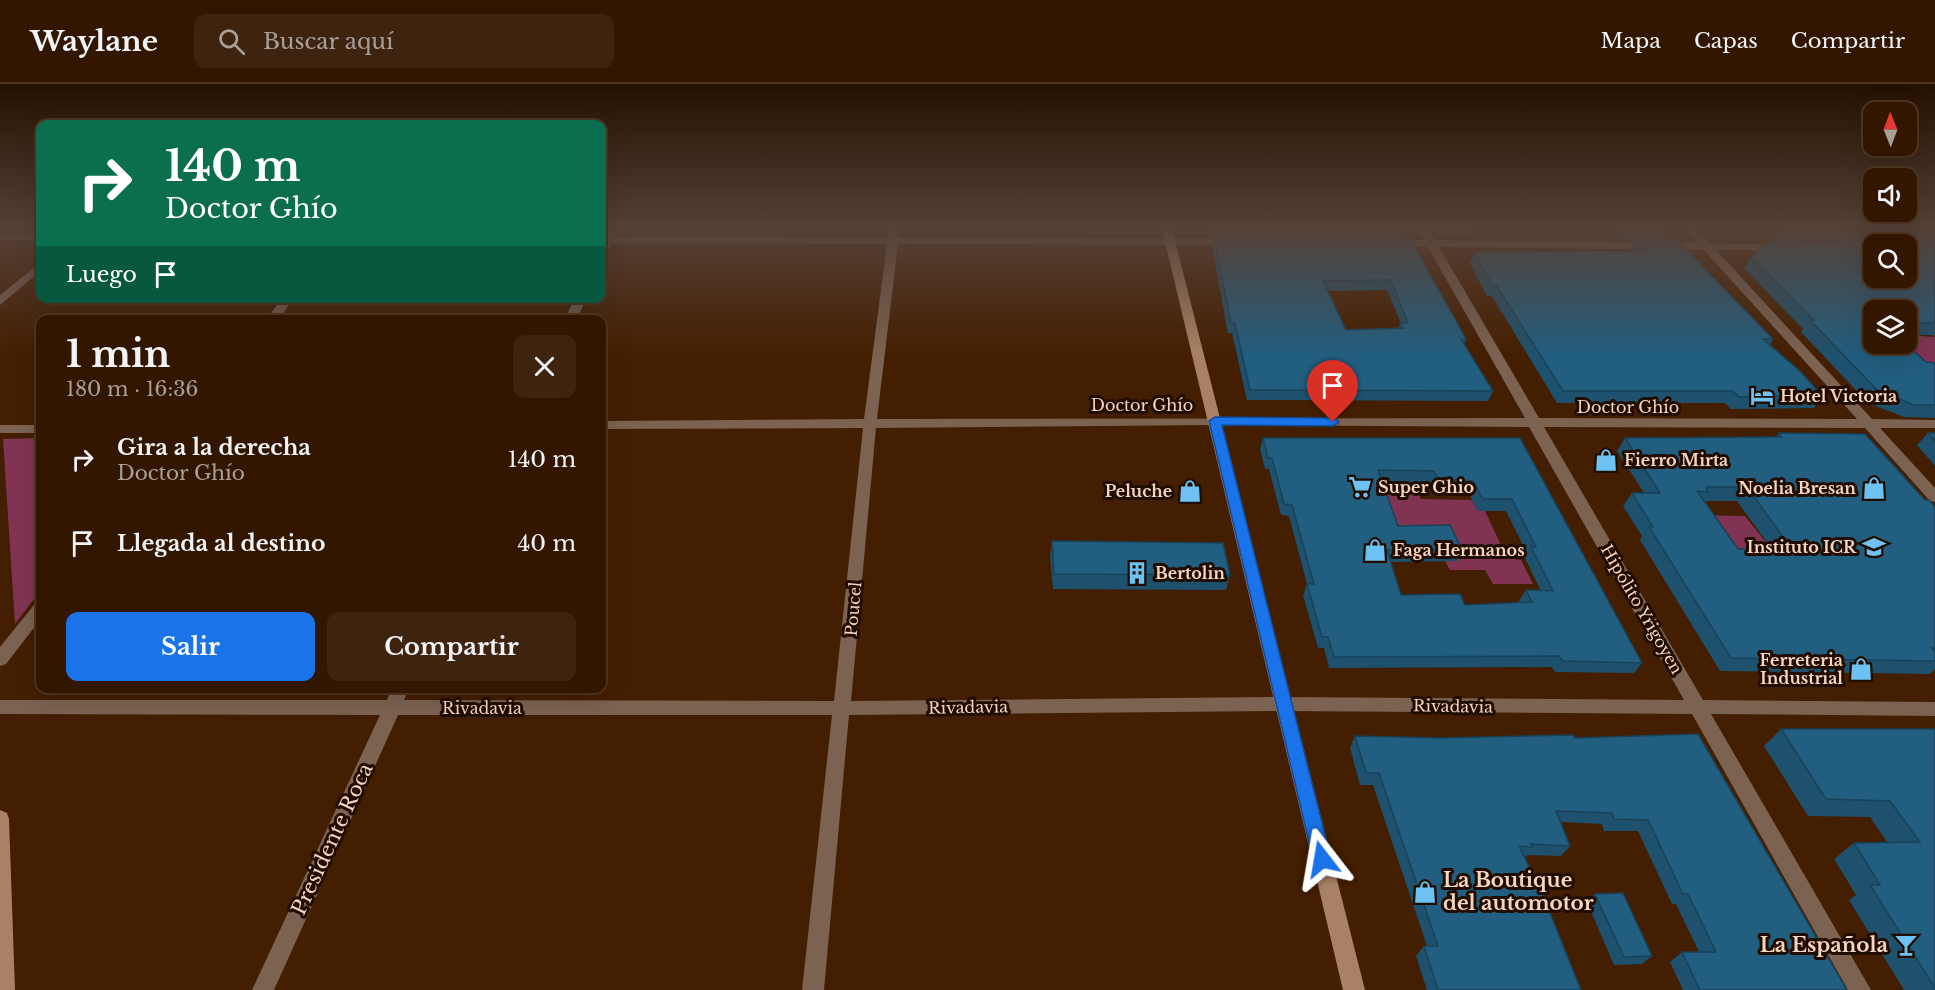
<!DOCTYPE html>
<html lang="es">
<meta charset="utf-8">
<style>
:root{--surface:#331600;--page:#3e230f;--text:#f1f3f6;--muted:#a99f99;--line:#4e3522;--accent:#1a73e8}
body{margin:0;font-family:"Libre Baskerville",serif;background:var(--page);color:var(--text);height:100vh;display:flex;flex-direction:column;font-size:22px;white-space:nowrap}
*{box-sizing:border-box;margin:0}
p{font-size:20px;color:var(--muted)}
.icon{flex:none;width:33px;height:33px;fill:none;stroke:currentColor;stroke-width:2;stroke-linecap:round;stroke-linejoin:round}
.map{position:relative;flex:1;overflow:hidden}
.details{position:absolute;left:36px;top:231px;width:570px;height:378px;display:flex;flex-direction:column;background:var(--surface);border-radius:12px;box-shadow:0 6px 24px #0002,0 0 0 2px var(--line)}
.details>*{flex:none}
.guide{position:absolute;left:36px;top:36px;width:570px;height:183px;border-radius:12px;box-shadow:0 6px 24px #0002,0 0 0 2px var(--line);background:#0b6e4f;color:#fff;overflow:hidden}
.needle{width:39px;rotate:359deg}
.controls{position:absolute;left:1863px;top:18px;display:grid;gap:12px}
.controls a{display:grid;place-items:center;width:54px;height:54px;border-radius:12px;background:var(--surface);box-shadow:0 6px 24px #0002,0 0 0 2px var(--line);font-size:30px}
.pin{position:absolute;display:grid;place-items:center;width:51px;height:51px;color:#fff;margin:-62px -26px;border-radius:50% 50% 50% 0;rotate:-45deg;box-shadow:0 0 6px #0007}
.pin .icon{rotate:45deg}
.me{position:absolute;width:66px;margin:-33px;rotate:346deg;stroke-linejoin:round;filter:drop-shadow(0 0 4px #0008)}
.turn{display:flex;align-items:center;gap:21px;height:126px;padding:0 30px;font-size:27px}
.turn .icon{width:78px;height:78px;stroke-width:2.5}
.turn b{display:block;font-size:42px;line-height:51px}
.then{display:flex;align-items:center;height:57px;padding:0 30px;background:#0003;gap:12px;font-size:22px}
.round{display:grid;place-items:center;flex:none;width:63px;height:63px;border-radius:12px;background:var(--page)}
.headline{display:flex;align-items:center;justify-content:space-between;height:102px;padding:0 30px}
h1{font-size:36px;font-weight:700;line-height:45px}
.primary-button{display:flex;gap:12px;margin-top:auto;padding:12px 30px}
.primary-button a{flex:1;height:69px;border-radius:12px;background:var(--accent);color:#fff;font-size:24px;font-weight:700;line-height:69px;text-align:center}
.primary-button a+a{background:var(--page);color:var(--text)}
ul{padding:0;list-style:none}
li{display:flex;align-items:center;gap:18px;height:84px;padding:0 30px}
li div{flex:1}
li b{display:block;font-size:22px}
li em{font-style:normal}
header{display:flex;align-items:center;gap:36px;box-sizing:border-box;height:84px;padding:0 30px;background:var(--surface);border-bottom:2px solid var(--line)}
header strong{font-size:28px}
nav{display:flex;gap:33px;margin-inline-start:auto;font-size:21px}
.search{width:420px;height:54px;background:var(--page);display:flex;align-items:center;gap:15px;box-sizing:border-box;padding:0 21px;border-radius:12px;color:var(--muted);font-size:22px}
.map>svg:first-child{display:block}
</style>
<header>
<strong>Waylane</strong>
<div class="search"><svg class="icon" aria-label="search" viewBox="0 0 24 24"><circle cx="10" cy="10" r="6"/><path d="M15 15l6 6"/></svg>Buscar aquí</div>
<nav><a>Mapa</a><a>Capas</a><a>Compartir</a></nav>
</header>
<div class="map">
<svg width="1935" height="906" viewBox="0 0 1935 906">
<rect width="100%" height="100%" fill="#441e00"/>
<!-- green -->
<path fill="#813354" d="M1907 251 1935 253V291L1884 260H1906Z
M40 354V507L15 540 3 355Z
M1377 408H1418L1421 415 1472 416 1478 427H1485L1507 474 1521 476 1533 500H1493L1485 486H1450L1445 477H1457L1394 453Z
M1679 431 1745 432 1780 476 1727 477Z"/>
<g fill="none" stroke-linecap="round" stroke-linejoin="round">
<!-- street -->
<path fill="#7b6251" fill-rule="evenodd" d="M607 145H617L614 153 887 154 889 145H899L898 154 1232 155 1237 158 1232 161 898 160 877 335 1525 334 1428 163 1394 162 1389 159 1390 157 1424 156 1418 145H1428L1435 156 1698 159 1686 145H1697L1710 159 1785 161V165L1781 166H1716L1872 335 1935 336V344H1880L1935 404V418L1930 417 1865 344 1544 343 1703 616 1935 618V632L1711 630 1871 906H1848L1692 630 1283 627 849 631 824 906H802L832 631H398L274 906H252L380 631 0 630V616H387L392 604H409L404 616 834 617 863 344 602 345V337L864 335 887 160 611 159 606 170 602 171V153ZM1439 163 1704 166 1857 335 1539 334ZM1215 341 1529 343 1684 616 1283 613 851 617 876 344Z
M0 150H40V156H0Z
M40 179V187L0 221V211Z
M282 214H294L278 236H266Z
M574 214H586L577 236H565Z
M0 341H40V349H0Z
M40 519V536L6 580 0 582V563L34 521Z"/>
<!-- secondary -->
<path fill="#a98166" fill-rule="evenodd" d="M1162 145H1172L1365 906H1343Z
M0 726 7 729 9 735 15 906H0Z"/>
</g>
<!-- wall -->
<path fill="#1d516d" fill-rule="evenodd" d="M1203 145H1421L1419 151 1403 150 1401 154 1210 153 1209 147Z
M1430 145H1476L1473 152 1435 151Z
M1612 145H1665L1666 147 1662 155 1773 255 1770 261 1822 312 1814 324 1731 325 1725 319H1557L1492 212H1487L1470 180 1474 168 1631 167 1630 166 1635 156H1621Z
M1715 145H1935V253L1933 251H1906V226H1874V260L1926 278 1935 279V334L1904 333 1868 319 1801 248 1803 245 1744 184 1751 173 1773 157 1779 146H1719Z
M1214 154H1410L1466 255 1464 260 1493 307 1488 317 1247 316 1232 249H1228L1212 163ZM1387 206 1401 239 1398 244 1346 246 1327 207Z
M1779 349 1925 416 1935 423V585L1930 590 1720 587 1640 456 1642 452 1623 422 1632 409H1644L1617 367 1625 354 1776 353ZM1704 417H1737L1771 464 1738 465Z
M1928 349H1935V382L1917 361Z
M1263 354H1520L1642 579 1634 589 1555 588 1552 583 1329 584 1324 564H1318L1303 511 1307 500 1289 432 1281 431 1269 385H1265L1260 365ZM1382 397 1429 399 1433 406 1468 408 1478 427H1506L1527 469 1525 474 1541 507 1526 506 1519 517 1520 519 1465 521 1401 511 1391 478 1457 477 1462 466 1398 442Z
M1052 457 1230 491 1226 506 1053 505 1050 472Z
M1781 645H1935V906H1904L1849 816 1856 811 1834 775 1854 759 1887 758 1870 733 1808 732 1764 662Z
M1355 652 1441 654H1575L1847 906H1683L1670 878 1682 868H1699L1676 820H1672L1638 747H1604L1602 740 1561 738 1570 762 1561 772 1527 771 1524 774 1581 906H1427L1416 872 1424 862H1427L1373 701H1360L1350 664Z
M1595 810 1652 872 1642 880 1614 881 1587 818Z"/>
<!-- building -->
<path fill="#225e7f" stroke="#184259" stroke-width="1.5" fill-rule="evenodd" d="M1625 145H1665L1666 147 1626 146Z
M1781 145H1935V150L1914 148 1913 158H1935V239H1906V226H1874V260H1906L1926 278 1935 279V321H1914L1877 306 1810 236H1814L1751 173 1768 157 1882 158 1884 148 1780 146ZM1874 160H1906V194H1874Z
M1214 154H1410L1466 255H1461L1493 307 1250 306 1235 239H1231ZM1391 196 1408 239H1400L1403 244 1346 246 1323 197Z
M1636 155 1677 156 1773 255H1763L1802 289 1822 312 1739 313 1733 307H1563L1496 201H1492L1474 168 1646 167Z
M1779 349 1865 350 1925 416H1929L1935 423V564H1932L1935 568V577L1731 574 1649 443H1653L1632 409H1660L1625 354 1781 353ZM1706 403H1747L1791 464 1738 465 1697 407 1708 408Z
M1928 349H1935V357Z
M1263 354H1520L1642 579 1562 577 1559 572 1334 573 1328 553H1322L1307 500H1314L1292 421 1284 420 1272 374H1268ZM1378 386 1434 387 1438 395 1473 397 1483 415H1512L1536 463H1531L1553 507 1526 506 1532 518 1465 521 1460 510 1401 511 1387 466H1462L1450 441 1398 442Z
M1052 457 1223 459 1230 491 1054 490Z
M1781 645H1935V904L1870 801H1880L1854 759 1920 758 1890 717 1826 715Z
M1698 650 1847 906H1700L1682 868H1716L1688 810H1683L1648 736 1614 735 1612 729 1556 727 1570 762 1531 760 1533 763 1519 762 1542 809 1581 906H1438L1424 862H1438L1379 689H1366L1355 652 1441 654 1573 651 1575 654Z
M1623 809 1652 872 1624 873 1595 810Z"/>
<!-- sky -->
<linearGradient id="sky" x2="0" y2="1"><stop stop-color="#251000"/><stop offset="0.53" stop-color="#564137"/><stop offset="1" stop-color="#564137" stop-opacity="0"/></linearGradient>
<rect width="1935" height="272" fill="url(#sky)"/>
<!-- route -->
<path fill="#1a73e8" stroke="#114b97" stroke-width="1.5" d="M1215 333 1333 334 1339 338 1333 342 1222 341 1331 775 1328 781 1322 783 1316 781 1313 775 1209 337Z"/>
<!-- icons -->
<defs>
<g id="hotel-bare" transform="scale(1.8)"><path d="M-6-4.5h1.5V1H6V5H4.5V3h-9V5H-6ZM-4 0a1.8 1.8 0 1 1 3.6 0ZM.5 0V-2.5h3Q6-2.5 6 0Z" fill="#6ec2f3" stroke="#210c00" stroke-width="2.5" paint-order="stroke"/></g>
<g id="shop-bare" transform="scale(1.8)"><path d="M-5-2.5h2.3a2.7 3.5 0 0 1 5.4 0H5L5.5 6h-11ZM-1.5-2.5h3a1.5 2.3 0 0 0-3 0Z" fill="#6ec2f3" stroke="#210c00" stroke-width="2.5" paint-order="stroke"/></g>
<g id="supermarket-bare" transform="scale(1.8)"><path d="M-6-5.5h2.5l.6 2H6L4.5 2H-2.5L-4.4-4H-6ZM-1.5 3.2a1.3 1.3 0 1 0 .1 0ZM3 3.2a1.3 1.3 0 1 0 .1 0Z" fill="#6ec2f3" stroke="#210c00" stroke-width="2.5" paint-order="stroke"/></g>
<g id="school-bare" transform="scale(1.8)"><path d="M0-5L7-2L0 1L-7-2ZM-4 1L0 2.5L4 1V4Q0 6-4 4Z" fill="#6ec2f3" stroke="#210c00" stroke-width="2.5" paint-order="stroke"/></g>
<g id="building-bare" transform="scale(1.8)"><path d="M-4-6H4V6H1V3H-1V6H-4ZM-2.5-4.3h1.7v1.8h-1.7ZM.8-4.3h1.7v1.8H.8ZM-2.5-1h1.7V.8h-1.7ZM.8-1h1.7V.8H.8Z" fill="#6ec2f3" stroke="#210c00" stroke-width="2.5" paint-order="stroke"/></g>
<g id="bar-bare" transform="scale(1.8)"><path d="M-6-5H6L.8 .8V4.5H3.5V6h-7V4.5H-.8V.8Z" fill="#6ec2f3" stroke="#210c00" stroke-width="2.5" paint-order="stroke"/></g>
</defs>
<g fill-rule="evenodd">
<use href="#hotel-bare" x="1762" y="312"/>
<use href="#shop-bare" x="1606" y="376"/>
<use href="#supermarket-bare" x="1360" y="403"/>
<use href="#shop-bare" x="1874" y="404"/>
<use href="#shop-bare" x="1190" y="407"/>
<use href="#school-bare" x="1874" y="463"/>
<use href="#shop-bare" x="1375" y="466"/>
<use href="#building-bare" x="1137" y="489"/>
<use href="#shop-bare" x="1861" y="585"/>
<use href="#shop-bare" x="1425" y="808"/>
<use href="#bar-bare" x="1906" y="861"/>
</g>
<g text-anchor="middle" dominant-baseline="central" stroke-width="6" stroke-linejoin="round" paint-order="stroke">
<!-- poi labels -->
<g font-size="16" font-weight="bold" fill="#f5d5bf" stroke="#210c00" text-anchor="start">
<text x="1780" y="312">Hotel Victoria</text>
<text x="1624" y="376">Fierro Mirta</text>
<text x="1378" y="403">Super Ghio</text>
<text x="1856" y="404" text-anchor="end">Noelia Bresan</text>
<text x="1172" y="407" text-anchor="end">Peluche</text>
<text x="1856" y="463" text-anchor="end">Instituto ICR</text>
<text x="1393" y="466">Faga Hermanos</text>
<text x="1155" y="489">Bertolin</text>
<text x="1843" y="576" text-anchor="end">Ferreteria<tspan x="1843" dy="18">Industrial</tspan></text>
</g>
<!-- street labels -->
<g font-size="16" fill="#f5d5bf" stroke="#210c00">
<text x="1142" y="321">Doctor Ghío</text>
<text x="1628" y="323">Doctor Ghío</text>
<text transform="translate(853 525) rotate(-85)">Poucel</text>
<text transform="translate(1642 525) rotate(60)">Hipólito Yrigoyen</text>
<text transform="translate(1453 622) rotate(1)">Rivadavia</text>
<text transform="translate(968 623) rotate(-1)">Rivadavia</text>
<text x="482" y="624">Rivadavia</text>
</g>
<!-- near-street labels -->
<g font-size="20" fill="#f5d5bf" stroke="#210c00">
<text transform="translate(332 755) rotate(-65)">Presidente Roca</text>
</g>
<!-- near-poi labels -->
<g font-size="20" font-weight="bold" fill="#f5d5bf" stroke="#210c00" text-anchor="start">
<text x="1443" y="796">La Boutique<tspan x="1443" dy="23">del automotor</tspan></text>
<text x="1888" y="861" text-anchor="end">La Española</text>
</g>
</g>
</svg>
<div class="controls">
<a><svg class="needle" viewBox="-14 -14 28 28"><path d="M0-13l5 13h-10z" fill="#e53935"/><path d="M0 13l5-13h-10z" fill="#a99f99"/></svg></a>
<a><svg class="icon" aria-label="sound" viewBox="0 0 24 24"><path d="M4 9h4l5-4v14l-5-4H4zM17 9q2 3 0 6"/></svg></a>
<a><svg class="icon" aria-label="search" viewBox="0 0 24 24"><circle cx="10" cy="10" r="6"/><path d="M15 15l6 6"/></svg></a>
<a><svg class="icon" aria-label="layers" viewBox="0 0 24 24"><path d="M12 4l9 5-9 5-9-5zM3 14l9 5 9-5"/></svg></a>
</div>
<div class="pin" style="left:1333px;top:338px;background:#d93025"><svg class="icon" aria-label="arrive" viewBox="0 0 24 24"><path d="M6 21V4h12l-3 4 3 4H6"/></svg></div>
<svg class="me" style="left:1322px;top:775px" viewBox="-20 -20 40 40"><path d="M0-17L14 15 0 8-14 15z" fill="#1a73e8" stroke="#fff" stroke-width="4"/></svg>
<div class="guide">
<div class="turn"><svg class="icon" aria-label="right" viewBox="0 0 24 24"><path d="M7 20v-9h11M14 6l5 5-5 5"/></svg><div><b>140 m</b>Doctor Ghío</div></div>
<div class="then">Luego<svg class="icon" aria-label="arrive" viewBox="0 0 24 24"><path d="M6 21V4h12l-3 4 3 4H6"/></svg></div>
</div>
<section class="details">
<div class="headline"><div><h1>1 min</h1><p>180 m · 16:36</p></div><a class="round"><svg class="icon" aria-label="close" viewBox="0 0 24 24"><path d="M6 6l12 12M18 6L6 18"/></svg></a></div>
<ul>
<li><svg class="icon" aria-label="right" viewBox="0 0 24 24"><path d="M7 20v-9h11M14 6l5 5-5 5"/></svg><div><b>Gira a la derecha</b><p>Doctor Ghío</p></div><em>140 m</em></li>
<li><svg class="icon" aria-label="arrive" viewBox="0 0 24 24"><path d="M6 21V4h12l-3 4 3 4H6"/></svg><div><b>Llegada al destino</b></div><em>40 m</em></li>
</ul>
<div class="primary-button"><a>Salir</a><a>Compartir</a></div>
</section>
</div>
